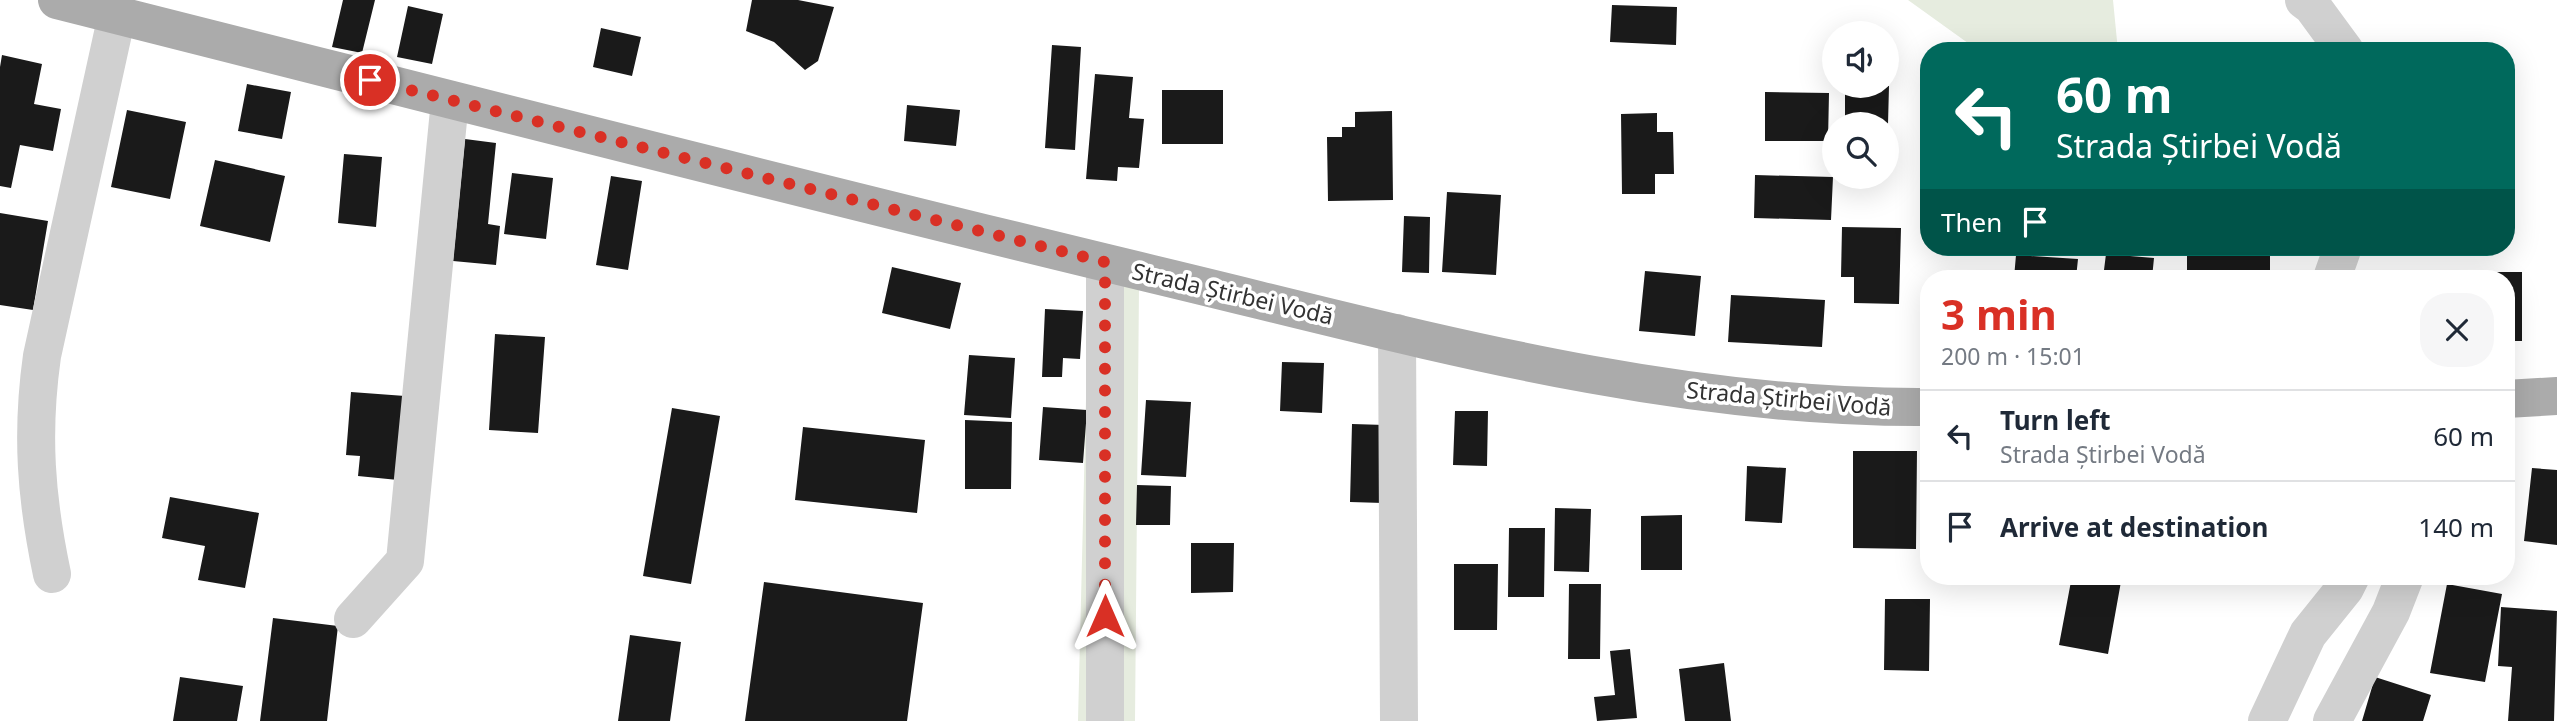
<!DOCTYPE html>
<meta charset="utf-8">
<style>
:root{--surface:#fff;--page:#f6f6f7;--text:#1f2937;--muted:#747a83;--line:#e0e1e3;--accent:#d93025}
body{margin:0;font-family:"Noto Sans",sans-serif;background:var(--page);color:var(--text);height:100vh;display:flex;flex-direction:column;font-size:26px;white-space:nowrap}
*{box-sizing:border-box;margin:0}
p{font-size:23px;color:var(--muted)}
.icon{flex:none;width:38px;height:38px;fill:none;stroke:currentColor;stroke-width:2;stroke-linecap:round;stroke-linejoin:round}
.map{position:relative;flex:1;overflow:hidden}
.side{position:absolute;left:1920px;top:270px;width:595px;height:315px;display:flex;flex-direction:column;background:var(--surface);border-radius:28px;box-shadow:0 7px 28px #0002}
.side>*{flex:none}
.hud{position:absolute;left:1920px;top:42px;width:595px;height:214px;border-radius:28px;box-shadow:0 7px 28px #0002;background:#00695c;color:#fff;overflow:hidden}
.tools{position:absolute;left:1822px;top:21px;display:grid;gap:14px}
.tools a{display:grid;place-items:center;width:77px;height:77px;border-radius:50%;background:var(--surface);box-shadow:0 7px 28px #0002;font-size:35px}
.pin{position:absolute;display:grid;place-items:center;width:60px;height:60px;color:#fff;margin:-30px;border:4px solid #fff;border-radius:50%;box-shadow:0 2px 7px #0007}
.me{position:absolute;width:77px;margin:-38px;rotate:0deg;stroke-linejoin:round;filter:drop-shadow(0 0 5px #0008)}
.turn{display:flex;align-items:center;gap:24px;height:147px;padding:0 21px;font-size:32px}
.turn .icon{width:91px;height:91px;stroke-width:2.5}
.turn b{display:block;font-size:49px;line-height:60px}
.then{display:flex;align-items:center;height:66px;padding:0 21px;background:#0003;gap:14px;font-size:26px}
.round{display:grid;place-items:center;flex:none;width:74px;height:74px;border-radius:28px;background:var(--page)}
.overview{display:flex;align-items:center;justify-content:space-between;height:119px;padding:0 21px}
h1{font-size:42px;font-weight:700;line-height:52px;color:var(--accent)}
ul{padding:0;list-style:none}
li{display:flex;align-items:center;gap:21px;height:91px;padding:0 21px;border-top:2px solid var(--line)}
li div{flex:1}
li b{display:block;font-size:26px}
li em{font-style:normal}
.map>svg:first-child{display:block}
</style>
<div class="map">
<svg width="2557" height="721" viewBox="0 0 2557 721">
<rect width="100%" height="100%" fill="#fff"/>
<!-- green -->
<path fill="#e6ecdf" d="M1908 0H2113L2118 51H1979Z
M1089 277 1139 287 1135 721H1078Z"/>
<!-- building -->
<path fill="#1a1a1a" d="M343 0H375L362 53 332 47Z
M752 0H798L834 7 818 61 805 70 774 42 746 31Z
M1612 5 1677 7 1676 45 1610 42Z
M408 6 443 14 432 64 397 57Z
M601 28 641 37 632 76 593 67Z
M1052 45 1081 47 1075 150 1045 148Z
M2 55 42 64 34 104 61 109 53 151 20 145 11 188 0 186V67Z
M1095 74 1133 77 1129 118 1144 119 1139 168 1118 167 1117 181 1086 179Z
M247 84 291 92 282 139 238 131Z
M1845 86H1889L1888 124H1845Z
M1162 90H1223V144H1162Z
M1765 92 1829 93 1828 141H1765Z
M907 105 960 110 956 146 904 141Z
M127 110 186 122 170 199 111 187Z
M1392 111 1393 200 1328 201 1327 137H1342V127H1355V112Z
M1657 113V132H1673L1674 174H1655V194H1622L1621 114Z
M465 139 496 143 488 224 500 226 496 265 453 261Z
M344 154 382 157 376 227 338 223Z
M215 160 285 176 270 242 200 226Z
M512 173 553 178 546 239 504 234Z
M1755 175 1833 177 1831 220 1754 218Z
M611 176 642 181 628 270 596 265Z
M1447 192 1501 195 1496 275 1442 272Z
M0 213 48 221 33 310 0 305Z
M1404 216 1430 217 1429 273 1402 272Z
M1842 227 1901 228 1899 304 1854 303V277H1841Z
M2187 247H2270V278H2187Z
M2106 254 2154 258 2152 278H2103Z
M2016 255 2078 259 2076 278H2014Z
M892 267 961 283 950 329 882 313Z
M1645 271 1701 276 1695 336 1639 331Z
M2461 272H2522V341H2506V278H2461Z
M1731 295 1825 300 1822 347 1728 342Z
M1045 309 1083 311 1080 359 1063 358 1062 377H1042Z
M495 334 545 337 538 433 489 430Z
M969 355 1015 358 1011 418 964 415Z
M1282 362 1324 363 1322 413 1280 411Z
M351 392 405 396 398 480 358 476 360 456 346 455Z
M1146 400 1191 402 1186 477 1141 475Z
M1043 407 1087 410 1083 463 1039 460Z
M672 408 720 416 691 584 643 576Z
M1455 411H1488L1487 466 1453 465Z
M965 420 1012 422 1011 489H965Z
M1352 424 1385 425 1383 503 1350 502Z
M803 427 925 440 917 513 795 500Z
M1853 451H1917L1916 549 1853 548Z
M1747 466 1786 468 1782 523 1745 521Z
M2532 468 2557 470V545L2524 541Z
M1137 485 1171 486 1170 525H1136Z
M170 497 259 513 245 588 198 580 205 546 162 538Z
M1555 508 1591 509 1589 572 1554 571Z
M1682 515V570H1641V516Z
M1509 528H1545L1544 597H1508Z
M1191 543H1234L1233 592 1191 593Z
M1454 564H1498L1497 630H1454Z
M2072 576H2122L2108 654 2059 645Z
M764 582 923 603 907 721H745Z
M1569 584H1601L1600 659H1568Z
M2447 584 2502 594 2485 682 2430 673Z
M1885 599H1930L1929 671 1884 670Z
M2501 607 2557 611 2554 721H2508L2512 667 2498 666Z
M273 618 338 626 327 721H260Z
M630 635 681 642 670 721H618Z
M1630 649 1637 718 1597 721 1594 697 1615 695 1610 651Z
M1724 663 1731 721H1685L1679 669Z
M180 677 243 686 237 721H173Z
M2375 677 2431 695 2423 721H2362Z"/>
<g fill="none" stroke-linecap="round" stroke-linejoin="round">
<!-- street -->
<path stroke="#d0d0d0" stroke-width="38" d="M2304 0 2312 6 2345 51
M2332 278 2343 247
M1397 333 1399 721
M52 574C36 498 31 434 42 356L117 15
M353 619 405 561 450 100
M1105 721V263
M2267 721 2308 634 2345 588 2351 576
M2332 721 2391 612 2405 576"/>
<!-- primary -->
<path stroke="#ababab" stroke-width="38" d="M57 0C422 92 786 186 1152 274 1407 335 1664 409 1928 407
M2506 399 2557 396"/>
</g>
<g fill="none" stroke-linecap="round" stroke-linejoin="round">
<!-- route -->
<path stroke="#d93025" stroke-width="12" stroke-dasharray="0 21.6" d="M370 80 1105 262V616"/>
</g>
<g text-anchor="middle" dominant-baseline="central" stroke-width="7" stroke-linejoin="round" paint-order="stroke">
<!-- street labels -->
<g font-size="23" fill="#333" stroke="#fff">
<text transform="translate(1233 293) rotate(13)">Strada Știrbei Vodă</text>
<text transform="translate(1789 398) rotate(5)">Strada Știrbei Vodă</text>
</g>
</g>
</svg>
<div class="tools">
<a><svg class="icon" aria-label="sound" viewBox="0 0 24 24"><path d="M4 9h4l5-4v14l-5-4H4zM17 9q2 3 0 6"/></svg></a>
<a><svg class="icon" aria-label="search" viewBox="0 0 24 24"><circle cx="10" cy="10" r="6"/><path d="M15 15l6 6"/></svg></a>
</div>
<div class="pin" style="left:370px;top:80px;background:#d93025"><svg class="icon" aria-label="arrive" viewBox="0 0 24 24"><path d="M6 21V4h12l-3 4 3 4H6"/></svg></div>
<svg class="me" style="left:1105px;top:616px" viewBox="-20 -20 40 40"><path d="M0-17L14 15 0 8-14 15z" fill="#d93025" stroke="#fff" stroke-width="4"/></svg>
<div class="hud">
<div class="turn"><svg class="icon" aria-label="left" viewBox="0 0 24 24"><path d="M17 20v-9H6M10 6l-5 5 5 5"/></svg><div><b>60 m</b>Strada Știrbei Vodă</div></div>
<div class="then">Then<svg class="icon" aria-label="arrive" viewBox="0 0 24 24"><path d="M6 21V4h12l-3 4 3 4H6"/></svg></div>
</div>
<section class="side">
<div class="overview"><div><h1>3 min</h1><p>200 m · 15:01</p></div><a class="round"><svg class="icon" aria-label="close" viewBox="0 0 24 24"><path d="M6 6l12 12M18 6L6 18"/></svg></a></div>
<ul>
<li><svg class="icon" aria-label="left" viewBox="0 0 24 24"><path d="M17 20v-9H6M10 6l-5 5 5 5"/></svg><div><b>Turn left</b><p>Strada Știrbei Vodă</p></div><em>60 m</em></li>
<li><svg class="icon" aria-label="arrive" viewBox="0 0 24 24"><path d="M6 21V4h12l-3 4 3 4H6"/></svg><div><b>Arrive at destination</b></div><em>140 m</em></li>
</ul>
</section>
</div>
